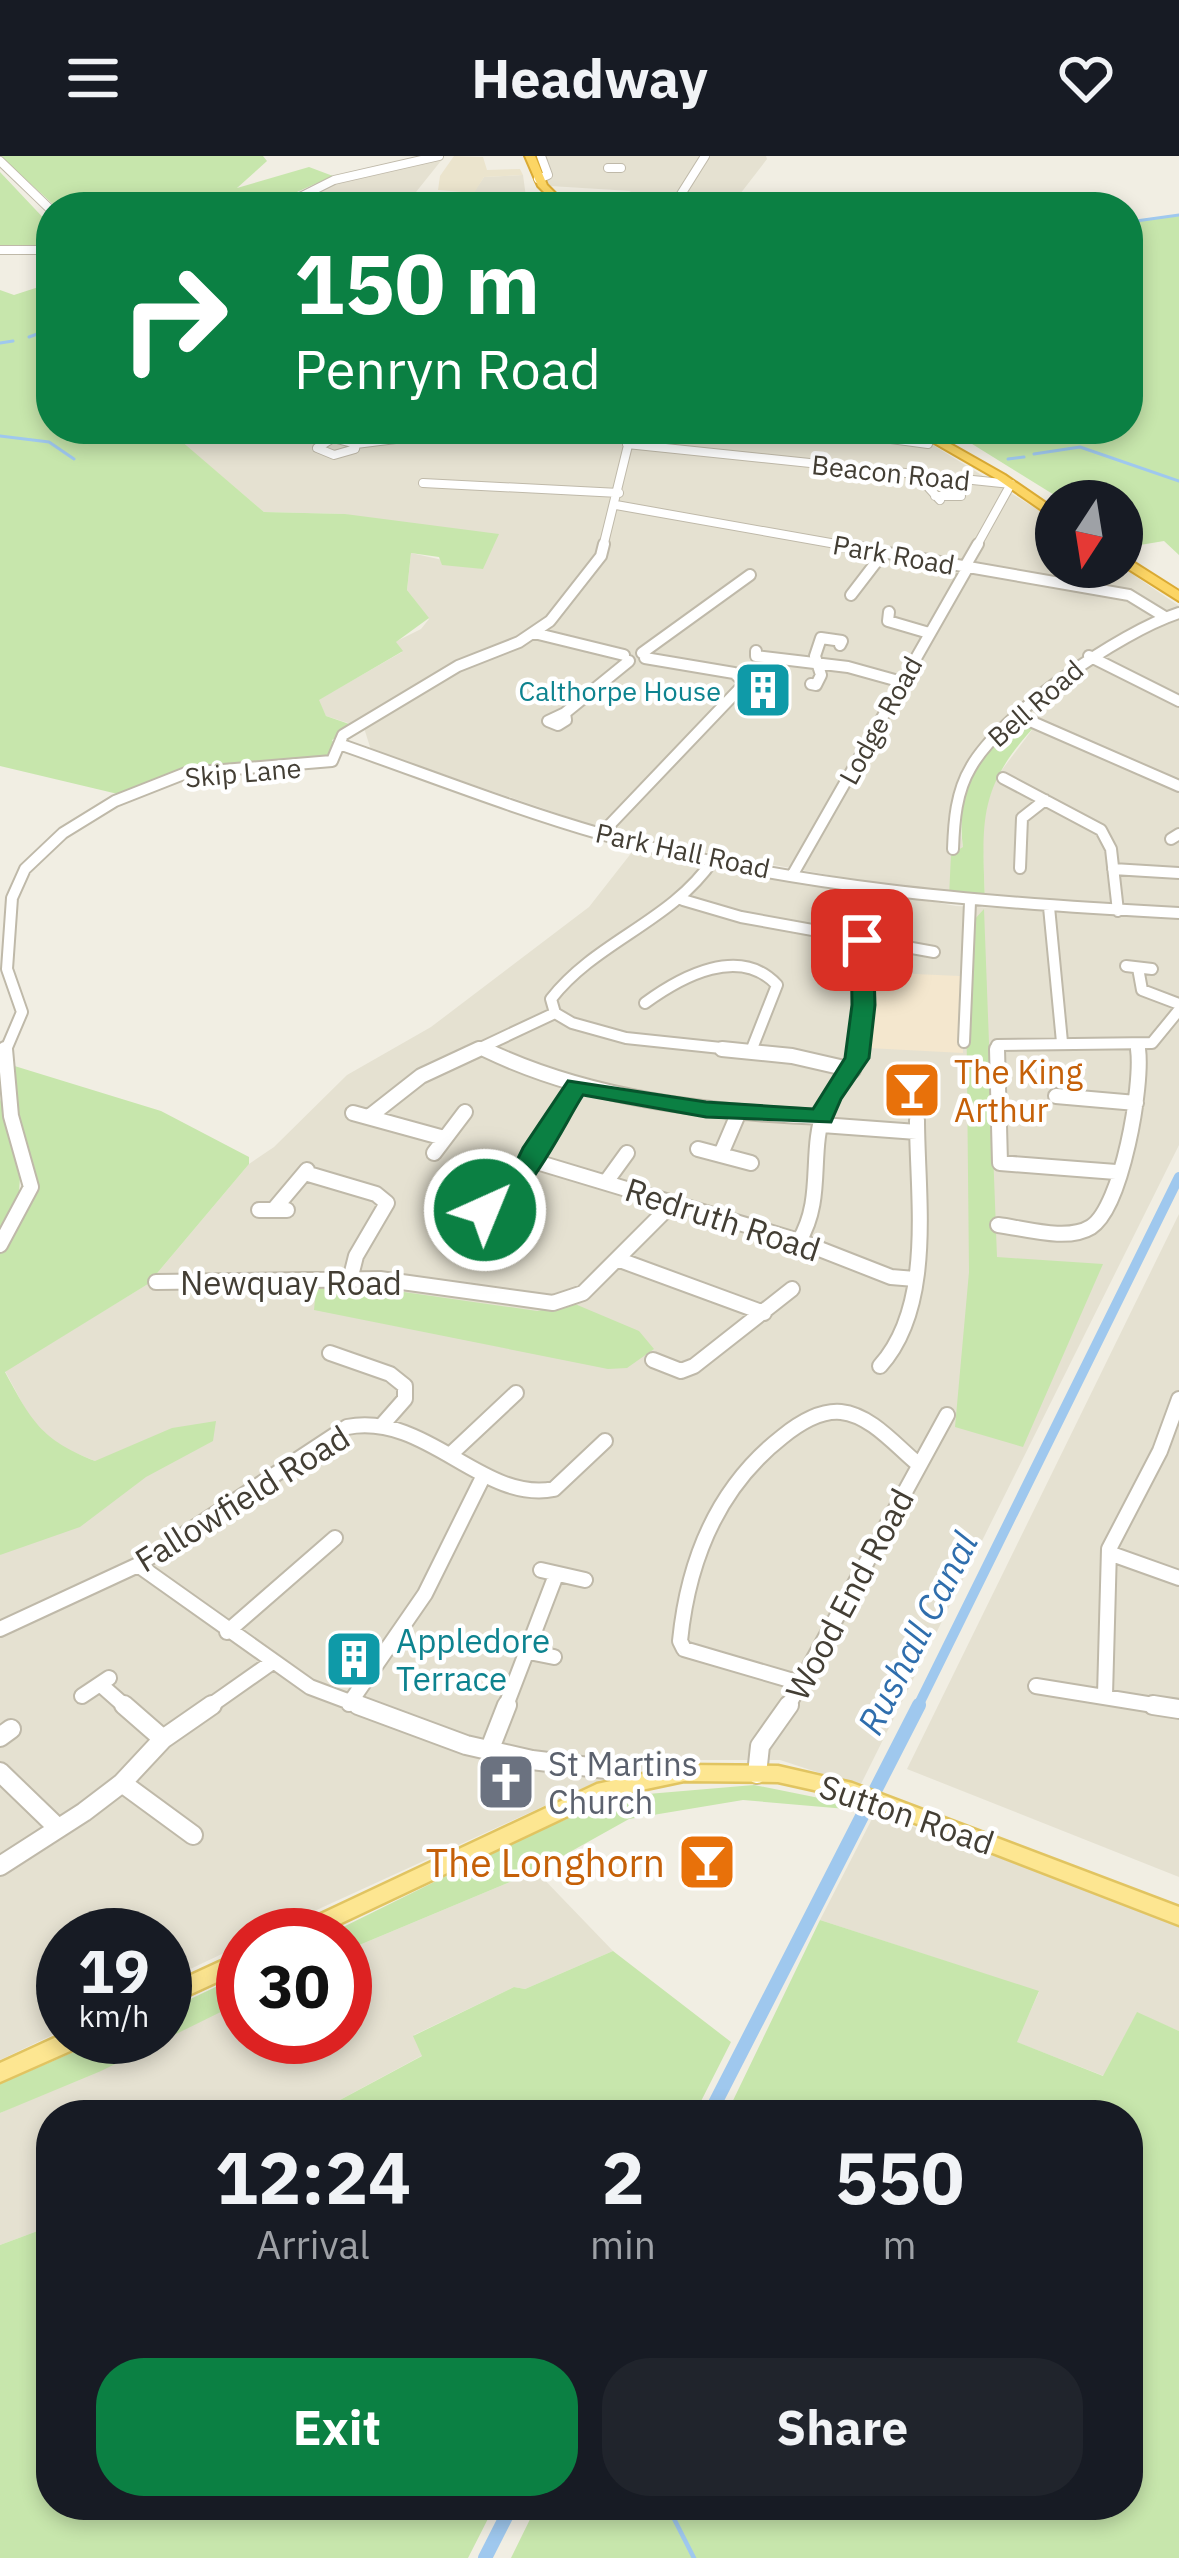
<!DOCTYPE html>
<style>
:root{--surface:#171b24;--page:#20242c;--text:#f1f3f6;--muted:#9ea1a6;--accent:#0b8043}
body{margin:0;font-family:"IBM Plex Sans",sans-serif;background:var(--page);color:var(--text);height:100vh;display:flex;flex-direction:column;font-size:45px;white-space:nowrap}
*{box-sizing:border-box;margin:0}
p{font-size:39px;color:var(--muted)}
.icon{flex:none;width:66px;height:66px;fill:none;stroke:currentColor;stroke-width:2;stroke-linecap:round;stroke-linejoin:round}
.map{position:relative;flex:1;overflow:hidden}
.details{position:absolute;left:36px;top:1944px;width:1107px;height:420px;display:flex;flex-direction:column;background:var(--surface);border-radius:48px;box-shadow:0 6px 18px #0003}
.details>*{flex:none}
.hud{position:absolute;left:36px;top:36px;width:1107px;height:252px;border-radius:48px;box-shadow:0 6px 18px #0003;background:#0b8043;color:#fff;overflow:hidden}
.needle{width:78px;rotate:192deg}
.tools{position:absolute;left:1035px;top:324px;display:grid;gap:24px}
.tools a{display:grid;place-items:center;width:108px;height:108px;border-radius:50%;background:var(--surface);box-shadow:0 6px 18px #0003;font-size:60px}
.speed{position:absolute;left:36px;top:1752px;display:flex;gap:24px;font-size:60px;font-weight:700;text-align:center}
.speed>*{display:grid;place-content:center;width:156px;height:156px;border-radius:50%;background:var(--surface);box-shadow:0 6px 18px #0003;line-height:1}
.speed small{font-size:30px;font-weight:400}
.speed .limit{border:18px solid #d22;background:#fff;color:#111}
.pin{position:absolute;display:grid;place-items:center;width:102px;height:102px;color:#fff;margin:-51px;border-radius:24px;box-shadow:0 6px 18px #0006}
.me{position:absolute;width:132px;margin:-66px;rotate:44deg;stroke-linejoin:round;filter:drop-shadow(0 0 9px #0008)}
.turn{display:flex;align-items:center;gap:42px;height:252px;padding:0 60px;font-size:54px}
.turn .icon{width:156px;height:156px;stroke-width:2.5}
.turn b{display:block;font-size:84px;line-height:102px}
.eta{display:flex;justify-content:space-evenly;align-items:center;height:204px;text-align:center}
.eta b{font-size:72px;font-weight:700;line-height:84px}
.primary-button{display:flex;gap:24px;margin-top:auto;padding:24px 60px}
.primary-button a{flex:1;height:138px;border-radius:48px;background:var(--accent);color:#fff;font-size:48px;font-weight:700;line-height:138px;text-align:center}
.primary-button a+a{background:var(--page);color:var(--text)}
header{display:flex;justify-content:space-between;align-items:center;height:156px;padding:0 60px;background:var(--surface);font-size:54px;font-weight:700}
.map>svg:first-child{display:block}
</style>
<header><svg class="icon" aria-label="menu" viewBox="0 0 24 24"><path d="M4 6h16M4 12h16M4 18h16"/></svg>Headway<svg class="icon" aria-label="heart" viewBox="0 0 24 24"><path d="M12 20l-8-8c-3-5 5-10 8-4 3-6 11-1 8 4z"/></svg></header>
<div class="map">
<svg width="1179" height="2402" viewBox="0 0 1179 2402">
<rect width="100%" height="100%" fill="#f1eee3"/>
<!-- residential -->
<path fill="#e5e1d1" d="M546 0H766L767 3 730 51H605L631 35 550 30 546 24 553 19Z
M444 1 416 36 473 37 484 21 523 19 526 41 534 51H289L316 33 357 17Z
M166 273H907L1056 365V411H1122L1179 450V753L985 745 982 665 995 623 1035 570 1021 563 959 664 963 691 949 741 633 683 371 594 364 572 326 560 318 544 402 496 395 486 421 473 429 463 407 434 411 397 483 413 345 358 264 356Z
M636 691 956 750 1179 761V989L860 1630 780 1604H691L605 1622 262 1779H243V1788L165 1825V1779H63V1874L0 1904V1399L95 1305 66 1293 35 1271 5 1215 148 1128 249 1008 274 991 347 919 431 871 589 751Z
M1179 1058V1721L907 1613Z
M875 1657 1179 1767V1875L1137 1857 1104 1920 1016 1886 1039 1836 820 1764Z
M536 1715 613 1795 525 1833 514 1831 414 1879 423 1899 312 1959H302L292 1951 278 1959H51V2070L0 2089V1957L243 1845V1881H345V1795Z"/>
<!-- commercial -->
<path fill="#f4e7ce" d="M869 816 960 820 963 897 868 892Z"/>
<!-- education -->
<path fill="#ebe4cd" d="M454 0 483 1 487 14 520 13 523 19 484 21 474 37 438 34 440 20Z"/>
<!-- green -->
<path fill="#c7e6ac" d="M0 0H263L267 5 237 32 309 11 333 20 263 51H56Z
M0 16 51 70V92L0 91Z
M1179 60V399L1164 385 1122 392V345H1064L948 273H1128V66Z
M51 127V273H198L173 278 264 356 345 358 499 378 483 413 442 409 439 401 411 397 407 434 429 462 396 486 403 495 319 544 326 560 355 570 332 584 336 591 320 605 185 615 122 639 0 610V134L14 139Z
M1021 563 1036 569C978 631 982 664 985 745L949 741 951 698 963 691C955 634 980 599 1021 563Z
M984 753 997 1101 1103 1108 1023 1291 955 1271 969 1116 966 821 974 764Z
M8 908 161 955 249 1001V1008L148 1128 5 1216C31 1264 41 1284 95 1305L172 1272 216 1265 213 1285 146 1321 80 1371 0 1399V1097L34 1034 11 948Z
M0 942 20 1021 18 1055 0 1074Z
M376 1132 537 1155 575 1148 639 1175 654 1193 627 1212 608 1213 314 1154 316 1133Z
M754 1629 859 1650 858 1654 743 1644 629 1663 536 1715 345 1795V1779H327L535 1676 624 1640Z
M820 1764 1039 1835 1017 1886 1103 1920 1137 1856 1179 1875V2402H511L537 2349H1128V1959H726Z
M613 1795 731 1886 694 1959H312L422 1900 413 1880 514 1831 525 1833Z
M243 1818V1845L101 1915 0 1957V1928L108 1881H165V1855Z
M51 2070V2349H495L468 2402H0V2089Z"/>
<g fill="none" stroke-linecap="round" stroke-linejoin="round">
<!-- stream-far1 -->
<path stroke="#9fc8ee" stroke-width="3" d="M940 48 976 51
M1128 61 1136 65 1179 59
M29 181 51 173
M0 187 13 185
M0 280 49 286 74 303
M1034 298 1080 291 1179 325
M1008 303 1024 301"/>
<!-- stream -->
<path stroke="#9fc8ee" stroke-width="4.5" d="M450 2349 464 2357
M667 2349 694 2402"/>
<!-- canal-far1 -->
<path stroke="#9fc8ee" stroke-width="10" d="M917 1552 1179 1021"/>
<!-- canal -->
<path stroke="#9fc8ee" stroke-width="14" d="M709 1959 919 1549
M485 2402 512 2349"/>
<!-- minor-far3 casing -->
<g stroke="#bfb9a9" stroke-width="10">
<path id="minor-far3" d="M0 5 51 54
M608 12H621
M538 23 548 19 541 0
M280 51 334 24 439 0
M673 51 705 0
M0 94H51
M884 273 891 283 928 288
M333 282 356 288 355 293 334 299 317 292Z
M356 288 475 273
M627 288 1011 328 976 391
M935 320 929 332 940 344
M423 327 619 337
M935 340H961
M616 349 853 391
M603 391 632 273"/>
</g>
<!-- minor-far2 casing -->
<g stroke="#bfb9a9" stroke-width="14">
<path id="minor-far2" d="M836 388 1129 439 1165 461
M967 407 978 388
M851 439 884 396
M889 456 888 465 929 477
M534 477 624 499
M756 495V500L848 511 902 526
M642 497 750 419
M1089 500 1179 545
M811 528 816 529 821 519 815 500 821 482 842 485 840 489
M565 557 566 564 558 569 548 565Z
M565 557 629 505
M1021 561 1179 630
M342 589C428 619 514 653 601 678 788 732 986 747 1179 757
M1003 622 1101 674 1111 693 1118 755
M601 678 745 527 734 517 645 502
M1171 683 1179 678
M953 693C954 665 956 636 971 611 1001 558 1120 476 1179 457
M713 704C671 766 596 785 551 843L555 857 572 867 626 882 759 896
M1020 712 1022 662 1045 644
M1113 713 1179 717
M793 718 968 411
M683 744 741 761 934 796
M1049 751 1062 886
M1126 810 1152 813
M1138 812 1142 834 1179 848
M645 847C682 820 740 789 777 829L751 895
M964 886 970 746
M1138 889 1139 896
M480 891 490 896
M5 896 22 856 7 813 12 742 25 713 63 677 115 645 186 617 332 605 343 579 458 510 519 486 550 465 601 400 604 388
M472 896 555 857
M858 896 866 829 862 785
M997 896V889L1152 887 1179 854"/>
</g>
<!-- minor-far1 casing -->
<g stroke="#bfb9a9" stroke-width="18">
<path id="minor-far1" d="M484 893C590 944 706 956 823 961
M722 893 792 900 853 914
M997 893 1000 1007 1116 1016
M1056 940 1136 947
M353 957 444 982
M370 960 421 920 479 893
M822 969 917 976
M698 993 751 1007
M434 997 465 956
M721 998 739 956
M530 1004 799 1085 891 1121 915 1123
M305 1017 376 1038 387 1047 356 1100 350 1124
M606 1026 627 997
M275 1052 307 1014
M259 1054H287
M469 1060 530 1078
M479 1062 520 1026 535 992 576 930
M998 1069C1024 1072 1067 1086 1091 1071 1122 1051 1143 929 1138 893
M799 1085C825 1042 808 996 825 952 834 929 854 918 859 893
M0 1089 31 1031 11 960 5 893
M617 1103 764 1157
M156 1126 380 1123 553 1147 583 1137 673 1047
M330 1197 390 1218 405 1230V1243L383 1268
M653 1204 681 1215 694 1210 792 1133
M880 1210C935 1149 917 1040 917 964
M452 1297 516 1237
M1109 1397 1179 1422
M138 1409 310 1531 366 1552
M541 1414 585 1424
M0 1473 138 1409 347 1271C427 1256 482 1347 554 1333L605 1285
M227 1476 335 1382
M529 1496 554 1501
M800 1527 684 1493 680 1485C688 1405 717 1332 782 1281 798 1268 819 1254 841 1256 871 1259 896 1290 918 1308
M101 1529 127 1552
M1036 1530 1172 1552
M1105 1539 1109 1393 1160 1295 1179 1243
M82 1540 109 1522
M349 1548 425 1438 484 1319
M207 1552 271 1507
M505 1552 556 1419
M787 1552 947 1259"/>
</g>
<!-- minor casing -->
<g stroke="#bfb9a9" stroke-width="22">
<path id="minor" d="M124 1549 163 1583
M358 1549 466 1589 532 1604 614 1614 624 1629
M1153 1549 1179 1553
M0 1581 11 1573
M489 1595 507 1549
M0 1616 58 1672
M757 1618 760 1590 789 1549
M122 1627 193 1679
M0 1710 84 1656 122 1627 163 1583 212 1549"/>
</g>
<!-- major casing -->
<g stroke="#e1c461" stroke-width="5">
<path id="major" d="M684 1609 778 1610 852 1627 1179 1751V1769L850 1642 778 1626 684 1625 608 1641 316 1779H286L289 1773 597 1628Z
M243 1795V1814L165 1850V1831Z
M63 1878V1881H89L86 1888 0 1926V1907Z"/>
</g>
<!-- highway casing -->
<g stroke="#daaa34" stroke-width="4">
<path id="highway" d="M525 0H535L547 29 569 51H559L538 30Z
M910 273H924L1005 319 1056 354V364L997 323Z
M1122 399 1179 435V445L1122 409Z"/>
</g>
<!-- minor-far3 -->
<use href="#minor-far3" stroke="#fff" stroke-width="8"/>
<!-- minor-far2 -->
<use href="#minor-far2" stroke="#fff" stroke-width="10"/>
<!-- minor-far1 -->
<use href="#minor-far1" stroke="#fff" stroke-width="14"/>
<!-- minor -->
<use href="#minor" stroke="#fff" stroke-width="18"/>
<!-- major -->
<use href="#major" fill="#fde691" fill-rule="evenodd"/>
<!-- highway -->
<use href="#highway" fill="#fcd564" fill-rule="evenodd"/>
</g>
<!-- route -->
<path fill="#0b8043" stroke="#07532c" stroke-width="3" d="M862 778 873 784 875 849 869 902 841 943 831 966 706 961 583 939C563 969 518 1071 476 1060L472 1054 476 1048 509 1021 523 992 568 925 706 946 813 953 845 902 852 849 851 784Z"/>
<!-- icons -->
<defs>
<g id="building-square" transform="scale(3)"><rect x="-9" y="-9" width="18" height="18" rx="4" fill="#0f9aa8" stroke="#fff"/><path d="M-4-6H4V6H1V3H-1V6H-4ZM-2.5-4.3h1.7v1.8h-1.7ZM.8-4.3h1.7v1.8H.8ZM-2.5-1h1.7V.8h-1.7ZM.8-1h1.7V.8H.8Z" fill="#fff"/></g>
<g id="bar-square" transform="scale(3)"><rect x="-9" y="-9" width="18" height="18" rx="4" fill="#e8710a" stroke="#fff"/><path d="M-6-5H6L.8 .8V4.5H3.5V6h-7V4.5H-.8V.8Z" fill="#fff"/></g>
<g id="church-square" transform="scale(3)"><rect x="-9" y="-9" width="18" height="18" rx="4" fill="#6b7280" stroke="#fff"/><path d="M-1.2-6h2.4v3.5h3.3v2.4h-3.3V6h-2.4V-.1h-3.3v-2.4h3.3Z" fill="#fff"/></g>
</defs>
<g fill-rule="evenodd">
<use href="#building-square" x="763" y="534"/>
<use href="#bar-square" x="912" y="934"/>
<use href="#building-square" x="354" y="1503"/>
<use href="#church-square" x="506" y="1626"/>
<use href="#bar-square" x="707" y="1706"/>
</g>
<g text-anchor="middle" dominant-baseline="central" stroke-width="9" stroke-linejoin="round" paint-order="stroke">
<!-- far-street labels -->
<g font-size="27" fill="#433e34" stroke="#fff">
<text transform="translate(891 316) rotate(6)">Beacon Road</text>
<text transform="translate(894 398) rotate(10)">Park Road</text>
<text transform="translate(1035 547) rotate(-41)">Bell Road</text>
<text transform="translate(880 564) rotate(-61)">Lodge Road</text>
<text transform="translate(243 616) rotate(-5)">Skip Lane</text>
<text transform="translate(683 694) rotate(12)">Park Hall Road</text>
</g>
<!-- far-culture labels -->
<g font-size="27" fill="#0d838f" stroke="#fff" text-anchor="end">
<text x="721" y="534">Calthorpe House</text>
</g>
<!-- food labels -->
<g font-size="33" fill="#c56008" stroke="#fff" text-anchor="start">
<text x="954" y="915">The King<tspan x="954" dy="38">Arthur</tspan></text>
</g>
<!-- street labels -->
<g font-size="33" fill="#433e34" stroke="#fff">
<text transform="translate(723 1063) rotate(18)">Redruth Road</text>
<text x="291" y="1126">Newquay Road</text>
<text transform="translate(242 1342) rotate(-32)">Fallowfield Road</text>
<text transform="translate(849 1438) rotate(-62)">Wood End Road</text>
<text transform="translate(907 1658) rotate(19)">Sutton Road</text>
</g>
<!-- culture labels -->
<g font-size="33" fill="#0d838f" stroke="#fff" text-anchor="start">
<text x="396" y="1484">Appledore<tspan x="396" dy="38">Terrace</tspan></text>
</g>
<!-- worship labels -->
<g font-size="33" fill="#5b616d" stroke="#fff" text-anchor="start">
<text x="548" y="1607">St Martins<tspan x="548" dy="38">Church</tspan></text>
</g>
<!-- water labels -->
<g font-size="36" font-style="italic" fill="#2f6ead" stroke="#fff">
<text transform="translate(917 1477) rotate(-63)">Rushall Canal</text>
</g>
<!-- near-food labels -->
<g font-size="39" fill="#c56008" stroke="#fff" text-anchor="end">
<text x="665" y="1706">The Longhorn</text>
</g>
</g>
</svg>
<div class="tools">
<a><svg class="needle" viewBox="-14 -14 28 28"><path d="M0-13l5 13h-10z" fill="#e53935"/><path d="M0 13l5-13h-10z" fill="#9ea1a6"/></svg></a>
</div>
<div class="speed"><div>19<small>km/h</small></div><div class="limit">30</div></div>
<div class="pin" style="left:862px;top:784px;background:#d93025"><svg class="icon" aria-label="arrive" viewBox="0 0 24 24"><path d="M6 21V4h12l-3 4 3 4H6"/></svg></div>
<svg class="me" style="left:485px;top:1054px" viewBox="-20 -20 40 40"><circle r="17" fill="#0b8043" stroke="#fff" stroke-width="3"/><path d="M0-11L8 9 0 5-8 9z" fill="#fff"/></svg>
<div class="hud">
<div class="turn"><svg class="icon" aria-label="right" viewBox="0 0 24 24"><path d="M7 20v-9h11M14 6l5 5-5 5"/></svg><div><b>150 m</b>Penryn Road</div></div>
</div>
<section class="details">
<div class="eta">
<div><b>12:24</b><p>Arrival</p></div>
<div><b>2</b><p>min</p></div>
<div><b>550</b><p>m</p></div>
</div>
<div class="primary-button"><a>Exit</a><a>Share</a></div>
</section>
</div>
